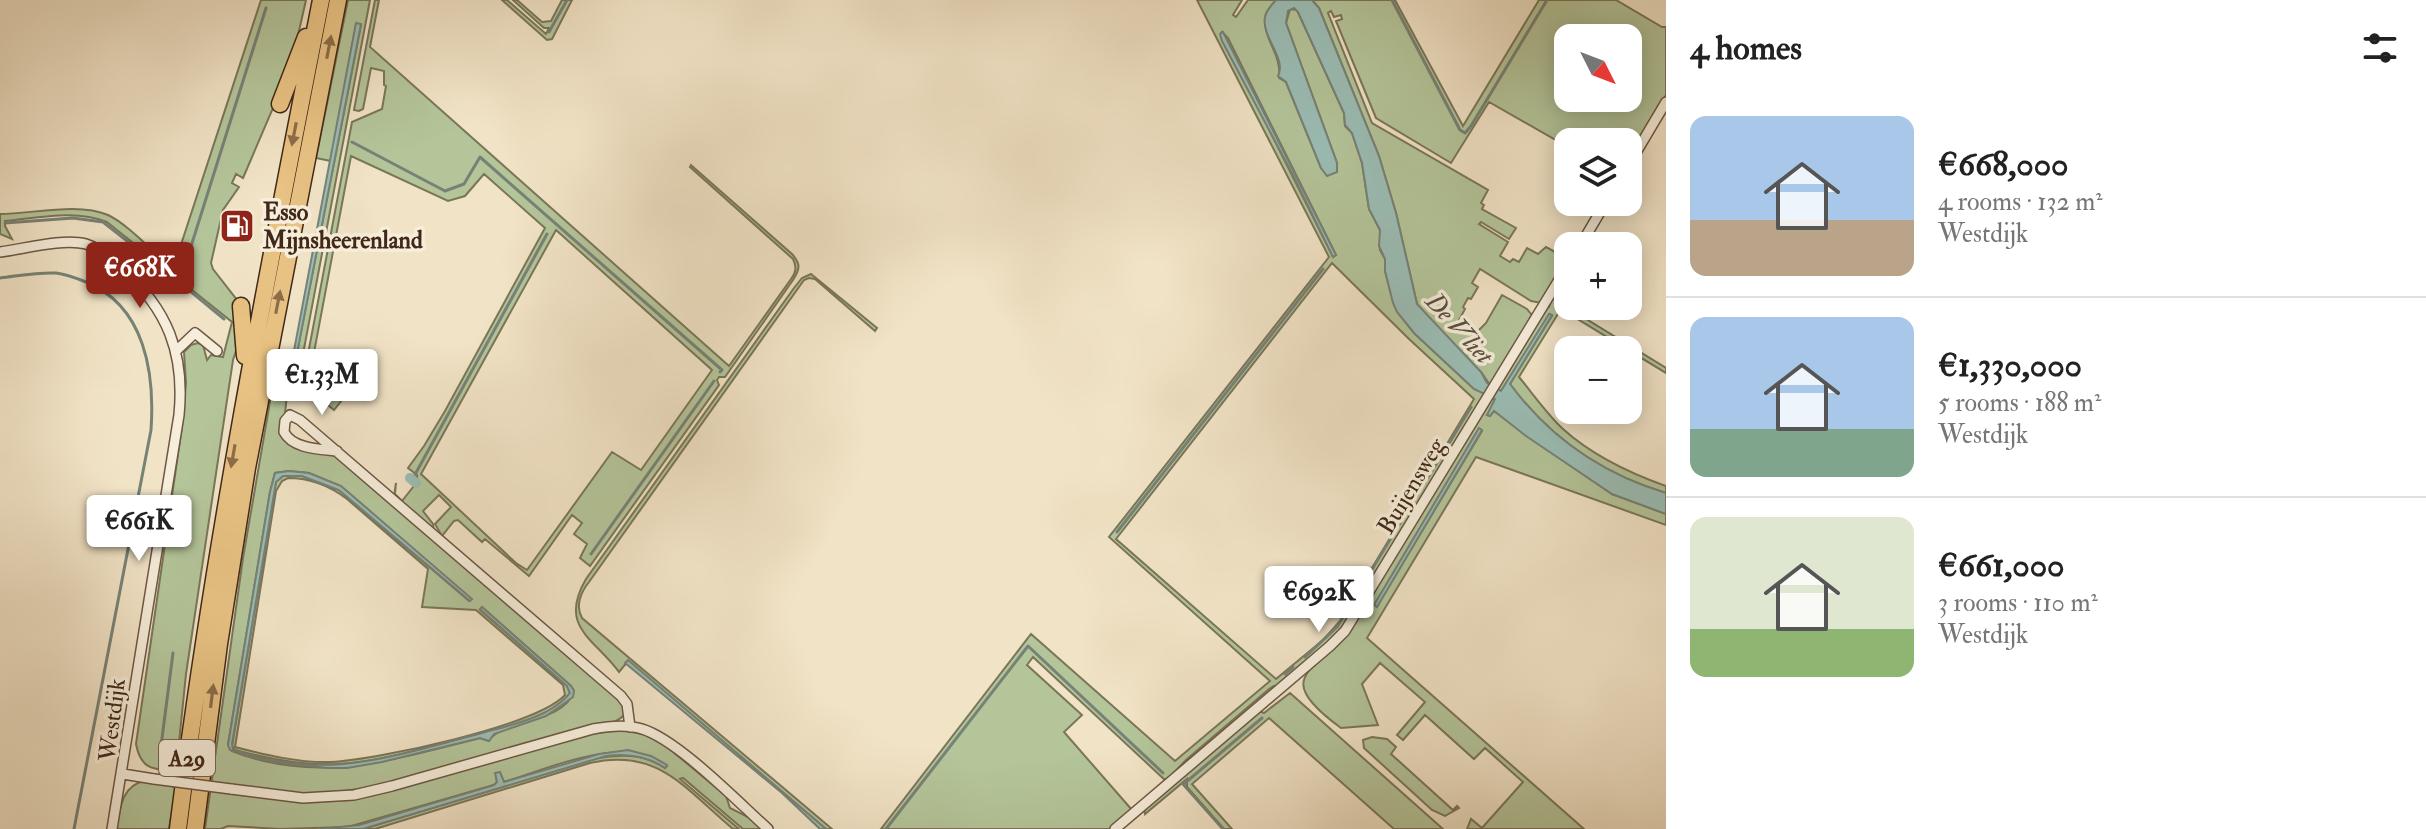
<!DOCTYPE html>
<html lang="en">
<head>
<meta charset="utf-8">
<style>
  body { margin:0; font-family:"IM FELL Double Pica",serif; background:#f2f2f2; color:#222; height:100vh; display:flex; flex-direction:column; font-size:30px; white-space:nowrap }
  * { box-sizing:border-box; margin:0 }
  p { font-size:26px; color:#767676 }
  .icon { flex:none; width:44px; height:44px; fill:none; stroke:currentColor; stroke-width:2; stroke-linecap:round; stroke-linejoin:round }
  .map { position:relative; flex:1; overflow:hidden }
  .side { display:flex; flex-direction:column; background:#fff; width:760px }
  .side>* { flex:none }
  .needle { width:52px; rotate:132deg }
  .controls { position:absolute; left:1554px; top:24px; display:grid; gap:16px }
  .controls a { display:grid; place-items:center; width:88px; height:88px; border-radius:16px; background:#fff; box-shadow:0 4px 20px #0003; font-size:40px }
  .price { position:absolute; translate:-50% -68px; padding:0 18px; border-radius:8px; background:#fff; color:#222; font-size:26px; line-height:52px; filter:drop-shadow(0 2px 4px #0008) }
  .price::after { content:''; position:absolute; left:50%; top:48px; width:24px; height:18px; margin-left:-12px; background:inherit; clip-path:polygon(0 0,100% 0,50% 100%) }
  .price.active { background:#8f2418; color:#fff }
  ul { padding:0; list-style:none }
  li { display:flex; align-items:center; gap:24px; height:200px; padding:0 24px }
  li+li { border-top:2px solid #e0e0e0 }
  li span { display:grid; place-items:center; flex:none; width:224px; height:160px; border-radius:16px; color:#555 }
  li>.icon { margin-inline-start:auto }
  span .icon { width:96px; height:96px; fill:#fffc; stroke-width:1 }
  li b { font-size:34px }
  h2 { display:flex; justify-content:space-between; align-items:center; height:96px; padding:0 24px; font-size:34px }
  main { display:flex; flex:1; min-height:0 }
  .map>svg:first-child { display:block }
  .green { fill:#b4c59a; stroke:#7a7659; stroke-width:2; fill-rule:evenodd }
  .water { fill:#9bbeb6; stroke:#778277; stroke-width:2 }
  .lines { fill:none; stroke-linecap:round; stroke-linejoin:round }
  .stream { stroke:#778277; stroke-width:3 }
  .canal { stroke:#9bbeb6; stroke-width:10 }
  .street-casing { stroke:#6d5744; stroke-width:12 }
  .highway-casing { stroke:#412818; stroke-width:19 }
  .street { stroke:#f6edda; stroke-width:9 }
  .highway { stroke:#e8c283; stroke-width:16 }
  .street-bridge-casing { stroke:#6d5744; stroke-width:12; stroke-linecap:butt }
  .street-bridge { stroke:#f6edda; stroke-width:9 }
  .oneway { fill:#8c6d48 }
  .labels { text-anchor:middle; stroke-width:7; stroke-linejoin:round; paint-order:stroke }
  .shield { fill:#f6edda; stroke:#776352; stroke-width:2 }
  .shield-label { font-size:22px; font-weight:bold; fill:#412818 }
  .poi-label { font-size:24px; font-weight:bold; fill:#412818; stroke:#f6edda; text-anchor:start }
  .street-label { font-size:24px; fill:#412818; stroke:#f6edda }
  .water-label { font-size:26px; font-style:italic; fill:#584e40; stroke:#f6edda }
</style>
</head>
<body>
<main>
<div class="map">
<svg width="1666" height="829" viewBox="0 0 1666 829">
  <rect width="100%" height="100%" fill="#f1e3c6"/>
  <filter id="stains"><feTurbulence type="fractalNoise" baseFrequency=".0025" numOctaves="4"/><feColorMatrix values="0 0 0 0 .2 0 0 0 0 .09 0 0 0 0 .02 0 0 0 .5 -.17"/></filter>
  <radialGradient id="worn" r=".72"><stop offset=".6" stop-color="#630" stop-opacity="0"/><stop offset="1" stop-color="#630" stop-opacity=".3"/></radialGradient>
  <path class="green" d="M261 0H306L291 66 243 178 236 174 232 183 239 187 223 210 211 263 213 269 237 300 240 339 233 360 186 674 176 772C153 769 141 770 136 744L182 427 186 383 184 352 191 345 198 343 203 345 207 360 211 355 223 357 232 322 107 222C76 209 37 218 5 221V226L12 239 0 234V214C32 214 78 202 108 215 127 224 150 249 167 263L174 266Z
    M348 0H370L300 370 287 394 283 434 294 446 330 453 345 463 615 694 622 702 626 712C618 727 591 725 576 730 499 750 423 781 345 791 317 795 253 794 230 784L228 793 312 801 353 798 389 790 583 735 620 730 644 734 660 741 726 796 730 808 750 818 763 829H743L683 778 680 779 739 829H733C685 789 658 747 590 763L375 829H363L594 759C620 754 642 753 665 768L667 766C625 733 551 768 504 782L500 773H496L497 782 494 785 348 827 280 829 228 826 221 829H205L243 558 276 367 292 378 361 25H356L331 161 316 158ZM289 471 309 473 341 486 471 599 469 601 339 490 302 476H283L276 482 232 746 235 750C268 759 303 766 338 764 384 762 431 746 476 734 499 728 525 724 546 712 555 707 564 701 570 693L567 686 480 610 482 607 571 686 574 691C565 723 498 721 489 741L480 738C395 759 318 785 232 751L228 745 270 492 275 473ZM288 478C310 478 330 486 347 499L428 569 422 607 476 610 563 685 565 695C536 726 376 760 331 762 299 763 266 755 235 747L276 491 282 481Z
    M375 0H379L370 47 729 366 791 279C796 272 797 267 793 259L690 167 691 165 792 254C801 264 800 269 793 280L725 377H719L717 380 719 385 590 566 580 558 587 544 574 534 582 523 572 515 529 576 485 539 482 542 458 520 454 521 442 536 435 524 451 507 439 495 423 511 433 524 434 531 394 496 396 483 395 494 402 501 417 482V475L408 468 424 446 445 411 545 228 484 174 465 196 448 201 351 156 309 379 333 398 341 395 349 356 373 361 334 410 303 384 300 387 297 385 305 370 352 122 382 109 386 86 384 85V71L371 68 363 109 359 111 354 110ZM556 230 712 370 641 470 612 452 527 570 516 563 421 474Z
    M502 0H507L546 34 549 28H544L513 0H517L542 22 551 21 562 0H572L552 39 547 40Z
    M1197 0H1242L1233 15 1236 17 1248 0H1276C1249 32 1283 46 1279 78L1286 82 1321 168 1337 163 1286 23 1290 9 1297 10 1344 113 1345 126 1352 133 1362 163 1369 209 1380 230V250L1385 259V271L1395 307 1414 333 1474 389 1485 393 1347 621 1328 643 1276 687 1274 686 1269 689 1186 760 1166 781 1033 657 1027 665 1082 715 1064 732 1132 810 1109 829H881L1031 634 1175 761 1270 681 1109 537 1329 257ZM1222 32 1228 38 1336 255 1333 257 1221 34ZM1332 263 1409 339 1474 399 1340 621 1323 640 1276 679 1116 539Z
    M1312 0H1395L1463 126 1539 0H1616L1662 27H1666V95L1628 159V142H1568V147L1489 102 1451 163 1376 118 1336 21 1342 19 1341 15 1334 17 1331 11 1328 13 1372 123 1488 190 1481 203 1484 205 1482 209 1516 228 1509 239 1481 222 1479 224 1508 242 1500 256 1510 262 1513 259 1519 262 1527 248 1538 254 1546 247 1557 253 1562 268 1541 303 1531 301 1480 269 1472 283 1478 287 1471 299 1468 298 1463 307 1465 309 1458 322 1473 336 1486 323 1502 295 1527 309 1532 315 1490 385 1481 372 1423 314 1417 304 1396 213 1379 156 1319 8ZM1568 38H1628V98H1568Z
    M1568 271V283L1557 301 1666 368V373L1561 309 1519 377C1533 394 1547 414 1563 429 1593 456 1629 473 1666 486V493C1602 474 1550 438 1510 384L1552 316 1550 314 1501 391 1497 389 1546 307H1549L1551 299Z
    M811 274 877 328 875 331 815 279 809 278 804 280 589 582C581 592 575 606 582 618L832 829H826L628 661 619 672C594 638 558 627 586 579L794 288 802 278Z
    M1492 397 1496 401 1487 415 1490 416 1494 411 1612 494 1666 514V525L1476 457 1367 638 1584 829H1467L1471 819 1482 828 1523 782 1485 748 1474 759 1425 715 1403 740 1397 735 1425 702 1380 663 1362 684 1378 725 1341 728C1267 674 1319 672 1354 625ZM1479 429 1482 431 1377 606 1375 604Z
    M1290 693 1443 829H1394L1269 718 1192 784 1232 829H1224L1187 787V779L1145 814 1144 808 1259 711 1264 713Z
    M1372 737 1387 739 1396 747 1391 754 1453 810 1457 806 1459 808 1445 816 1432 810 1364 748 1363 740Z
    M144 781 176 787 169 829H116C120 810 121 786 144 781Z"/>
  <path class="water" d="M1276 0H1312L1319 8 1379 156 1396 213 1417 304 1481 372 1487 383 1501 391 1549 314 1552 315 1510 384C1550 438 1602 474 1666 493V514L1612 494 1526 436 1494 411 1490 416 1487 415 1495 399 1474 389 1414 333 1397 312 1393 303 1385 271V259L1379 246 1380 230 1369 209 1362 163 1352 133 1345 125 1344 113 1298 12 1294 8 1288 11 1286 23 1337 163V172L1327 176 1321 168 1286 82 1278 76C1287 58 1261 37 1265 17 1266 10 1272 5 1276 0Z
    M356 23 361 24 292 379 289 377Z
    M1223 32 1336 255 1333 257 1294 177 1222 41 1220 34Z
    M1479 428 1482 430 1377 607 1374 605Z
    M289 471 309 473 341 486 472 599 470 601 339 490 302 476H283L276 482 232 744 233 749C265 762 308 767 343 764 387 760 432 746 475 735 499 728 525 723 546 712 555 707 564 701 570 693L567 686 480 609 482 607 571 686 574 691 573 697 546 716 494 734 489 741 480 738 382 762 347 768H328L279 763 246 756 230 750 228 745 270 492 275 473Z
    M628 660 826 829H820L782 793 625 663Z
    M628 750 651 756 667 765 665 768C647 756 628 753 606 756L363 829H320L359 825 494 785 497 782 495 773 500 772 504 782 599 754Z"/>
  <g class="lines">
    <path class="stream" d="M1392 0 1460 130 1465 133 1471 126 1547 0
      M549 32 567 0
      M352 142 445 191 464 184 480 157 722 370 720 372
      M5 223 73 218 103 222 178 281 182 275 266 8
      M0 278C18 276 38 272 56 273 66 274 76 278 86 282 145 306 155 373 151 430L74 829
      M178 281 224 319
      M412 480 547 234
      M1413 502 1471 407
      M1117 532 1323 269
      M591 554 714 381
      M1305 657 1337 627 1403 518
      M1285 674 1293 667
      M161 746 173 653
      M1185 783 1262 718
      M1183 784 1223 829
      M886 829 1028 646 1163 773"/>
    <path class="canal" d="M410 478 416 483"/>
    <g class="street-casing">
      <path id="street" d="M1628 166 1666 102
        M1580 246 1606 202
        M0 252C24 249 63 238 86 244 99 248 111 258 121 268 168 309 185 354 179 415L112 829
        M176 351 195 333 217 351
        M337 451C319 449 293 449 284 432L285 421 290 415 300 420 621 696 627 704 630 727
        M123 774 154 779
        M231 789 303 798 354 795 392 786 593 729C609 726 626 724 642 729 678 740 738 802 768 829
        M1115 829 1330 646 1345 631 1568 265"/>
    </g>
    <g class="highway-casing">
      <path id="highway" d="M280 104 306 37
        M241 306 245 356
        M178 829C213 550 267 275 321 0
        M195 829 219 644 247 468 338 0"/>
    </g>
    <use href="#street" class="street"/>
    <use href="#highway" class="highway"/>
    <g class="street-bridge-casing">
      <path id="street-bridge" d="M154 779 231 789"/>
    </g>
    <use href="#street-bridge" class="street-bridge"/>
  </g>
  <defs><path id="oneway-solid" d="M-6-.8H1V-3.2L6.5 0L1 3.2V.8H-6Z" transform="scale(2)"/></defs>
  <g class="oneway">
    <use href="#oneway-solid" transform="translate(329 47) rotate(-79)"/>
    <use href="#oneway-solid" transform="translate(294 134) rotate(101)"/>
    <use href="#oneway-solid" transform="translate(278 302) rotate(-79)"/>
    <use href="#oneway-solid" transform="translate(233 456) rotate(100)"/>
    <use href="#oneway-solid" transform="translate(212 696) rotate(-83)"/>
  </g>
  <defs>
    <g id="fuel-square" transform="scale(1.8)"><rect x="-9" y="-9" width="18" height="18" rx="4" fill="#8f2418" stroke="#f6edda"/><path d="M-5.5-6h7V0h2V4h1.3V-2.5L3-4.5l.8-.8L6-3V5H2.5V1h-1V6h-7ZM-4.2-4.7v3.2H.2V-4.7Z" fill="#fff"/></g>
  </defs>
  <g fill-rule="evenodd">
    <use href="#fuel-square" x="237" y="226"/>
  </g>
  <g class="labels">
    <rect class="shield" x="159" y="740" width="56" height="36" rx="6"/>
    <g class="shield-label">
      <text x="187" y="766">A29</text>
    </g>
    <g class="poi-label">
      <text x="263" y="220">Esso<tspan x="263" dy="28">Mijnsheerenland</tspan></text>
    </g>
    <g class="street-label">
      <text transform="translate(1411 486) rotate(-59)" y="8">Buijensweg</text>
      <text transform="translate(112 720) rotate(-83)" y="8">Westdijk</text>
    </g>
    <g class="water-label">
      <text transform="translate(1460 328) rotate(48)" y="9">De Vliet</text>
    </g>
  </g>
  <rect width="100%" height="100%" filter="url(#stains)"/>
  <rect width="100%" height="100%" fill="url(#worn)"/>
</svg>
<div class="controls">
<a><svg class="needle" viewBox="-14 -14 28 28"><path d="M0-13l5 13h-10z" fill="#e53935"/><path d="M0 13l5-13h-10z" fill="#767676"/></svg></a>
<a><svg class="icon" aria-label="layers" viewBox="0 0 24 24"><path d="M12 4l9 5-9 5-9-5zM3 14l9 5 9-5"/></svg></a>
<a>+</a>
<a>−</a>
</div>
<b class="price active" style="left:140px;top:310px">€668K</b>
<b class="price" style="left:322px;top:417px">€1.33M</b>
<b class="price" style="left:139px;top:563px">€661K</b>
<b class="price" style="left:1319px;top:634px">€692K</b>
</div>
<section class="side">
<h2>4 homes<svg class="icon" aria-label="filters" viewBox="0 0 24 24"><path d="M4 7h16M4 17h16"/><circle cx="9" cy="7" r="2"/><circle cx="15" cy="17" r="2"/></svg></h2>
<ul>
<li><span style="background:linear-gradient(#a9c7e8 65%,#b9a48a 0)"><svg class="icon" aria-label="home" viewBox="0 0 24 24"><path d="M3 11l9-7 9 7M6 9v11h12V9"/></svg></span><div><b>€668,000</b><p>4 rooms · 132 m²</p><p>Westdijk</p></div></li>
<li><span style="background:linear-gradient(#a9c7e8 70%,#7fa58c 0)"><svg class="icon" aria-label="home" viewBox="0 0 24 24"><path d="M3 11l9-7 9 7M6 9v11h12V9"/></svg></span><div><b>€1,330,000</b><p>5 rooms · 188 m²</p><p>Westdijk</p></div></li>
<li><span style="background:linear-gradient(#dfe7d0 70%,#8fb573 0)"><svg class="icon" aria-label="home" viewBox="0 0 24 24"><path d="M3 11l9-7 9 7M6 9v11h12V9"/></svg></span><div><b>€661,000</b><p>3 rooms · 110 m²</p><p>Westdijk</p></div></li>
</ul>
</section>
</main>
</body>
</html>
